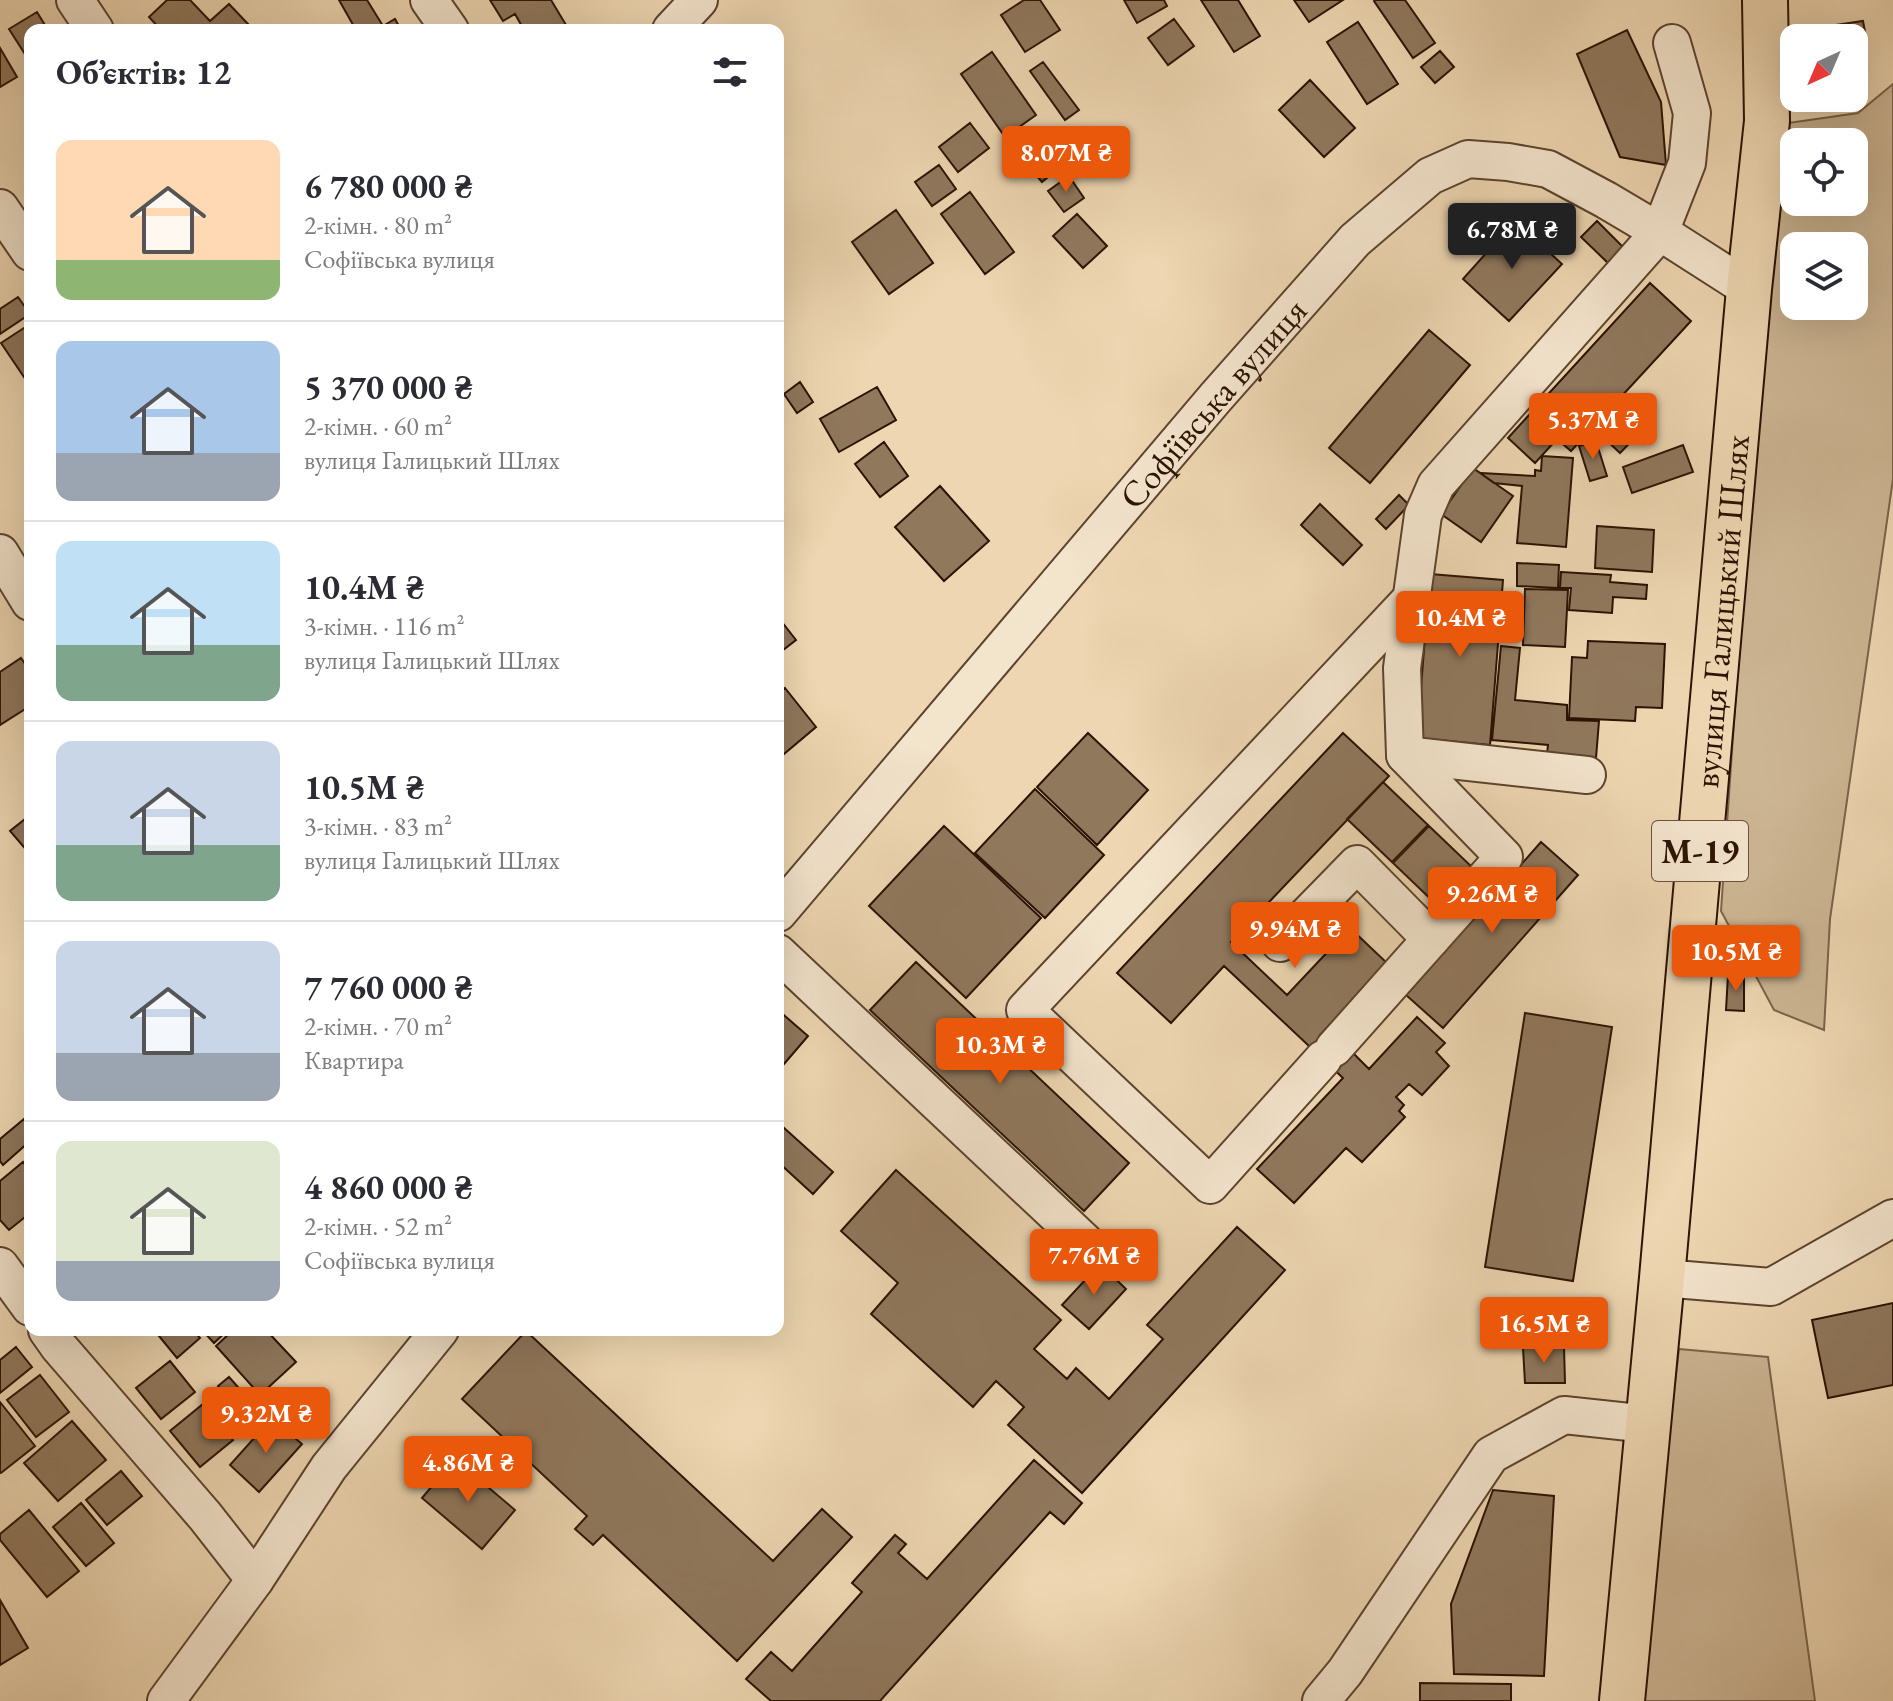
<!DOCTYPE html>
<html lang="uk">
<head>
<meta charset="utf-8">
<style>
  body { margin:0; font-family:"EB Garamond",serif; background:#f7f7f7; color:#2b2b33; height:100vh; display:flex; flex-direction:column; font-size:30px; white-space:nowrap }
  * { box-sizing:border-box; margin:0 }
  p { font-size:26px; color:#7c7c81 }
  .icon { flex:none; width:44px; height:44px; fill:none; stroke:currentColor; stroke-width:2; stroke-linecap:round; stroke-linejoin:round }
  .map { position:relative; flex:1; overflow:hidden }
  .sheet { position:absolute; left:24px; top:24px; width:760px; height:1312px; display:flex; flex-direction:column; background:#fff; border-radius:16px; box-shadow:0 8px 32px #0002 }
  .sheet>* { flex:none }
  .needle { width:52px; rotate:224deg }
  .controls { position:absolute; left:1780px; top:24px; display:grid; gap:16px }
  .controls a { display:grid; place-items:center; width:88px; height:88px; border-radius:16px; background:#fff; box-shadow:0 8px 32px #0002; font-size:40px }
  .price { position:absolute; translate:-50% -68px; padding:0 18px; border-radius:8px; background:#ea580c; color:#fff; font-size:26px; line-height:52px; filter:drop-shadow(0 2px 4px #0008) }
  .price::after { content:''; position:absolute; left:50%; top:48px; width:24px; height:18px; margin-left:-12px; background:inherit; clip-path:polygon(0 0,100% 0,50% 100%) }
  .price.selected { background:#222; color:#fff }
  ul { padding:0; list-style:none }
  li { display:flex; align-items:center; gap:24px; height:200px; padding:0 32px }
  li+li { border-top:2px solid #e1e1e2 }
  li span { display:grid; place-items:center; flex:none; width:224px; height:160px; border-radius:16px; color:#555 }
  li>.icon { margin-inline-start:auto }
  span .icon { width:96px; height:96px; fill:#fffc; stroke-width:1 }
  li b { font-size:34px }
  h2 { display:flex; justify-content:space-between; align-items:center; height:96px; padding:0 32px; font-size:34px }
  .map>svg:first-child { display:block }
  .green { fill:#ccb593; stroke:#7c644b; stroke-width:2; fill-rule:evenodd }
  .building { fill:#90785d; stroke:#2c1303; stroke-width:2 }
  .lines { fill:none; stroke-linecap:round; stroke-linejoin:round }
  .minor-casing { stroke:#5c442e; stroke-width:40 }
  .highway-casing { stroke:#2c1303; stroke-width:48 }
  .minor { stroke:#f3e4cc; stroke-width:36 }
  .highway { stroke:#edd6b1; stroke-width:44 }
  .labels { text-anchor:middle; stroke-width:6; stroke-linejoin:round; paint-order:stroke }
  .shield { fill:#f3e4cc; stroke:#68523f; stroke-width:2 }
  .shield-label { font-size:34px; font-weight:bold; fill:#2c1303 }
  .street-label { font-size:36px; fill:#2c1303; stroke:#f3e4cc }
</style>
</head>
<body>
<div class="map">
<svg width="1893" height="1701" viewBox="0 0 1893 1701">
  <rect width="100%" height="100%" fill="#edd6b1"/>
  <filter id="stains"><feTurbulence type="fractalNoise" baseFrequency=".0025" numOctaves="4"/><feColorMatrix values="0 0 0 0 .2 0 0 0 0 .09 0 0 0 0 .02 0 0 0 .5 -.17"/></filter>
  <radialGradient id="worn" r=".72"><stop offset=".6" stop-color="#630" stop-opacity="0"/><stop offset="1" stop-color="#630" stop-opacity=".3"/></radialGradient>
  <path class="green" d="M1893 84V479L1830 919 1824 1030 1774 1010 1721 911 1775 125 1858 113ZM1794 142H1854V202H1794ZM1794 246H1854V306H1794Z
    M1679 1349 1768 1357 1815 1701H1638Z"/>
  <path class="building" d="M167 0H190L210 21 229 4 249 25 244 30H161L149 17Z
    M339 0H367L383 26 395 19 401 30H356Z
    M490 0H551L569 30H524L515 14 503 21Z
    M1024 0H1040L1060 30 1025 52 1001 15Z
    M1124 0H1164L1167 6 1137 23Z
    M1201 0H1238L1260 36 1234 52Z
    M1294 0H1343L1309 22Z
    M1375 0H1405L1435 43 1413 58 1374 1Z
    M37 12 48 30H30V62L9 29Z
    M1174 19 1194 46 1168 65 1148 38Z
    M1863 21 1866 37 1854 39V38H1837L1835 25Z
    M1358 22 1398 84 1367 104 1327 42Z
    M1627 30 1661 102 1666 165 1620 157 1577 54Z
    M0 48 17 77 0 87Z
    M1440 51 1454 67 1435 83 1421 67Z
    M992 52 1036 115 1005 137 961 74Z
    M1043 62 1079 110 1065 120 1030 71Z
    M1310 80 1355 128 1324 157 1279 110Z
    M970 123 989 148 958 172 939 147Z
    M1043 146 1060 167 1042 182 1025 162Z
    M939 165 956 189 932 206 915 182Z
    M1069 176 1084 198 1064 212 1048 191Z
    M970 192 1014 252 985 274 941 214Z
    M896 210 933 263 889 294 852 242Z
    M1077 214 1107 246 1083 268 1053 236Z
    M1515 221 1562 264 1509 321 1463 279Z
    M1597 221 1624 248 1609 264 1581 237Z
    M1650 283 1691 321 1571 451 1557 439 1535 463 1508 438Z
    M18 297 30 314 0 334V309Z
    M30 324V386L1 343Z
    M1429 330 1470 365 1370 483 1329 448Z
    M800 382 813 402 797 413 784 394Z
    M877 387 896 420 839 452 820 419Z
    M1631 409 1647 425 1620 453 1603 437Z
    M1596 441 1607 476 1590 481 1579 446Z
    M884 442 908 476 880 497 855 464Z
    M1683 445 1693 472 1632 493 1623 467Z
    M1542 456 1573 458 1566 547 1517 543 1522 486 1494 483 1480 473 1535 476V470L1541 471Z
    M1473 468 1513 496 1481 542 1441 514Z
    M940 486 989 541 944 581 895 527Z
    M1399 495 1409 505 1386 529 1376 519Z
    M1320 504 1362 545 1343 565 1301 525Z
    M1597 526 1654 530 1652 572 1595 568Z
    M1517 563 1559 565 1558 588 1517 586Z
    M1561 572 1611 575 1610 582 1647 585 1646 599 1613 597 1612 613 1569 610 1571 588H1560Z
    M1430 574 1503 580 1490 745 1417 738Z
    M1525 589 1568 590 1565 647 1523 645Z
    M778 617 796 640 778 654Z
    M1588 641 1665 644 1662 708 1636 707 1635 721 1569 718 1572 657 1587 658Z
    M1501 646 1520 648 1515 700 1567 705V720L1599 721 1596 758 1547 753 1548 745 1492 740Z
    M21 658 30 671V706L0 725V672Z
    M785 688 816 727 778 759V694Z
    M1088 733 1148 790 1097 845 1037 787Z
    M1343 733 1389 776 1231 942 1287 995 1350 928 1388 964 1320 1035 1340 1053 1346 1046 1369 1069 1417 1017 1445 1043 1436 1052 1449 1066 1422 1095 1409 1084 1396 1097 1404 1105 1399 1111 1405 1117 1362 1162 1346 1148 1294 1203 1257 1169 1343 1078 1224 966 1171 1023 1117 973Z
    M1383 782 1428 825 1392 862 1347 819Z
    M1035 789 1104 855 1045 918 975 853Z
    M30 815V852L29 853 10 831Z
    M944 826 1041 918 966 998 869 906Z
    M1429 826 1474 869 1438 906 1393 863Z
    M1541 842 1578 875 1443 1028 1406 995Z
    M916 962 1129 1163 1084 1211 870 1010Z
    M1728 975H1744V1011L1726 1010Z
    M778 1010 808 1036 778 1071Z
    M1525 1013 1612 1027 1573 1281 1485 1267Z
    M24 1119 30 1127V1141L3 1165 0 1161V1139Z
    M783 1127 833 1172 813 1194 778 1162V1132Z
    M23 1162 30 1170V1213L9 1230 0 1220V1181Z
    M896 1170 1061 1320 1034 1349 1067 1379 1076 1368 1109 1399 1163 1339 1147 1325 1237 1227 1285 1270 1082 1493 1008 1425 1024 1407 996 1381 973 1407 871 1314 898 1283 841 1231Z
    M1100 1264 1126 1289 1089 1329 1062 1305Z
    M1893 1303V1385L1828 1398 1812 1320Z
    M154 1330H193L200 1338 177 1358Z
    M202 1330H228L214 1343Z
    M233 1330H266L296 1362 260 1395 216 1346Z
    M526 1331 773 1561 822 1509 852 1537 737 1661 603 1535 593 1545 575 1529 587 1516 462 1399Z
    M16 1347 32 1367 0 1393V1360Z
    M1564 1347 1565 1383H1525L1523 1348Z
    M170 1361 195 1392 161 1419 136 1388Z
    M40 1375 69 1412 36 1437 7 1400Z
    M229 1377 259 1411 249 1421 218 1386Z
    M0 1402 35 1446 1 1473 0 1472Z
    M203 1404 233 1440 200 1467 170 1431Z
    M272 1418 302 1444 259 1492 230 1465Z
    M72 1421 106 1460 58 1501 24 1463Z
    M455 1459 515 1510 482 1549 422 1498Z
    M1034 1460 1082 1503 1064 1524 1050 1512 880 1701H771L746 1679 771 1652 792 1671 862 1592 852 1583 895 1535 906 1544 898 1553 927 1579Z
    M121 1471 142 1496 107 1525 86 1500Z
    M1493 1490 1554 1496 1544 1676 1454 1674 1451 1604Z
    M81 1503 114 1543 86 1566 53 1527Z
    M29 1510 79 1571 47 1597 0 1540V1534Z
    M0 1600 28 1648 0 1665Z
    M1420 1683 1511 1684V1701H1420Z"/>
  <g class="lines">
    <g class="minor-casing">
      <g id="minor">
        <path d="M75 0 95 30"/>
        <path d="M429 0 450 30"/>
        <path d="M671 30 699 0"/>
        <path d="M0 208 30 252"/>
        <path d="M0 553 30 602"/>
        <path d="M1405 755 1587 775"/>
        <path id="s1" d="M778 913 1216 397 1355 240 1430 176 1468 159 1508 162 1548 169 1606 200 1660 232 1749 289"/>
        <path d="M1280 943 1357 864 1431 939"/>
        <path d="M778 953 1085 1242"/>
        <path d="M1334 1048 1504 857 1405 755 1402 668 1423 515 1436 485 1660 232 1687 163 1692 113 1672 43"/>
        <path d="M1323 1059 1210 1185 1025 1010 1411 599"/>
        <path d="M0 1266 30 1307"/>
        <path d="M1662 1278 1771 1287 1893 1218"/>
        <path d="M47 1330 59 1347 205 1516 255 1580"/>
        <path d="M166 1701 255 1580 329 1467 440 1330"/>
        <path d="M1321 1701 1345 1672 1491 1455 1564 1415 1648 1424"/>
      </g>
    </g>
    <g class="highway-casing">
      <g id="highway">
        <path id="s2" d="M1622 1701 1662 1278 1749 289 1767 121 1765 0"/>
      </g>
    </g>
    <use href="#minor" class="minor"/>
    <use href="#highway" class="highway"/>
  </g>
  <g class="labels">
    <rect class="shield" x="1652" y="821" width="96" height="60" rx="6"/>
    <g class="shield-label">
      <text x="1700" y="863">М-19</text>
    </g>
    <g class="street-label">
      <text dy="13" stroke="none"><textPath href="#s1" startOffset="670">Софіївська вулиця</textPath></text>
      <text dy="13" stroke="none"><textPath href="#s2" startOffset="1094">вулиця Галицький Шлях</textPath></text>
    </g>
  </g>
  <rect width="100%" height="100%" filter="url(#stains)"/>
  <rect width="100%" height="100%" fill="url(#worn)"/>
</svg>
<div class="controls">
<a><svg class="needle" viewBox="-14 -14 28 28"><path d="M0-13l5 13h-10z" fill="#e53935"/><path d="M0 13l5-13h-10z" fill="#7c7c81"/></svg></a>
<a><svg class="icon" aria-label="locate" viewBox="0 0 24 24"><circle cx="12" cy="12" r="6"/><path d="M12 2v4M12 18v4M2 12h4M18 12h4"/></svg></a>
<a><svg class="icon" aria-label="layers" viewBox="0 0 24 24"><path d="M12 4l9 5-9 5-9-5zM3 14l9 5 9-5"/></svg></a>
</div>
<b class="price" style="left:1066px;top:194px">8.07M ₴</b>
<b class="price selected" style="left:1512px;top:271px">6.78M ₴</b>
<b class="price" style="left:1593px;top:461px">5.37M ₴</b>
<b class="price" style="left:1460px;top:659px">10.4M ₴</b>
<b class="price" style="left:1492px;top:935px">9.26M ₴</b>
<b class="price" style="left:1295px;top:970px">9.94M ₴</b>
<b class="price" style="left:1736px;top:993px">10.5M ₴</b>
<b class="price" style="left:1000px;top:1086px">10.3M ₴</b>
<b class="price" style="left:1094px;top:1297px">7.76M ₴</b>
<b class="price" style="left:1544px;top:1365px">16.5M ₴</b>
<b class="price" style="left:266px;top:1455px">9.32M ₴</b>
<b class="price" style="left:468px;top:1504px">4.86M ₴</b>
<section class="sheet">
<h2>Об’єктів: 12<svg class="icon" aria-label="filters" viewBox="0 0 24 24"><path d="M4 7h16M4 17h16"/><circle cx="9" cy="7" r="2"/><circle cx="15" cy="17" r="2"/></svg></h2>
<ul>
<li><span style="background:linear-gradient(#ffd9b3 75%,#8fb573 0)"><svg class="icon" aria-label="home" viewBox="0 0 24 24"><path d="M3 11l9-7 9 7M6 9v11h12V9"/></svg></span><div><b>6 780 000 ₴</b><p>2-кімн. · 80 m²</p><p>Софіївська вулиця</p></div></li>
<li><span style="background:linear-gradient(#a9c7e8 70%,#9aa5b1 0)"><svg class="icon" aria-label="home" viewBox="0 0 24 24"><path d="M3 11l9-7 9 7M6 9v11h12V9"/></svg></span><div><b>5 370 000 ₴</b><p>2-кімн. · 60 m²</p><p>вулиця Галицький Шлях</p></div></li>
<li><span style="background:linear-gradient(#bfe0f5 65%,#7fa58c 0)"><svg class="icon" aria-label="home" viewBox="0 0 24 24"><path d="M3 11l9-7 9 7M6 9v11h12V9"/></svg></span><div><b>10.4M ₴</b><p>3-кімн. · 116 m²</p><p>вулиця Галицький Шлях</p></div></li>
<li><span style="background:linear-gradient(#c9d6e8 65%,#7fa58c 0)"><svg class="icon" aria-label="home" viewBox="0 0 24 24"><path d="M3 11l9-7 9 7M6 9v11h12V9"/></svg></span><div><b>10.5M ₴</b><p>3-кімн. · 83 m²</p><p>вулиця Галицький Шлях</p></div></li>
<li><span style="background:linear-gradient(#c9d6e8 70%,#9aa5b1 0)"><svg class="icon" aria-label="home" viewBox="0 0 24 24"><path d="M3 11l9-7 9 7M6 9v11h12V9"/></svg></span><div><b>7 760 000 ₴</b><p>2-кімн. · 70 m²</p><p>Квартира</p></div></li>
<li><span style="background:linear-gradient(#dfe7d0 75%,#9aa5b1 0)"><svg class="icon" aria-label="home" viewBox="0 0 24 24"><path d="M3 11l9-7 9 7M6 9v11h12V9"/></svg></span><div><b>4 860 000 ₴</b><p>2-кімн. · 52 m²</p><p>Софіївська вулиця</p></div></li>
</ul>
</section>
</div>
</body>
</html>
